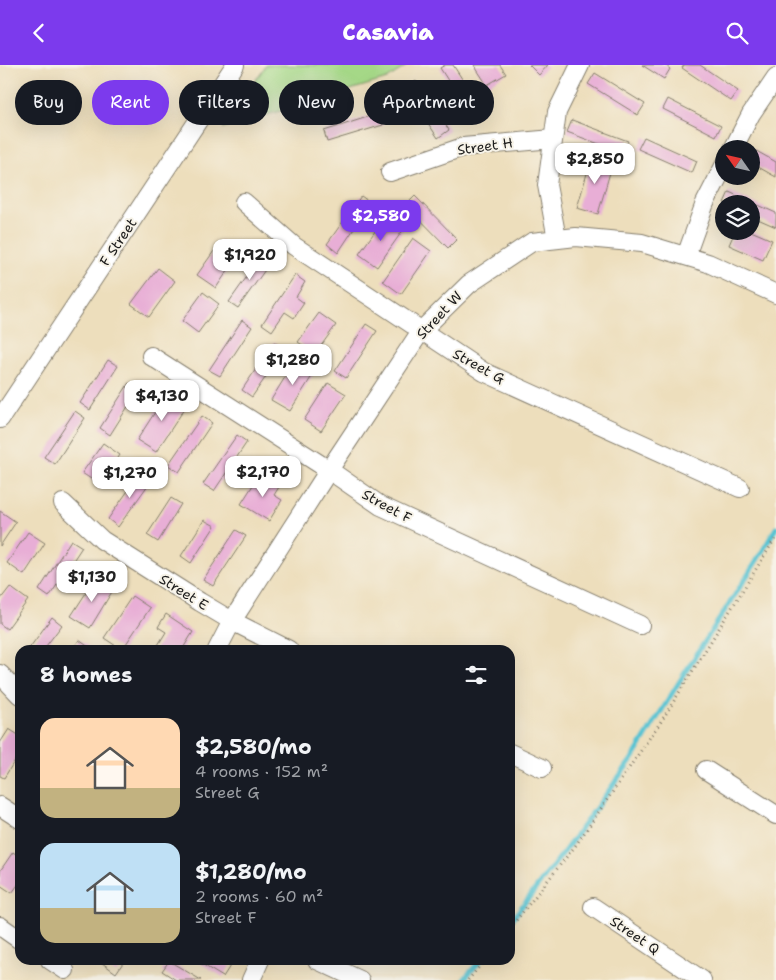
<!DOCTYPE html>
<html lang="en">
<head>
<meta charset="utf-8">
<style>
  body { margin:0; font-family:"Shantell Sans",sans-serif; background:#20242c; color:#f1f3f6; height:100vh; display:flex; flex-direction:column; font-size:19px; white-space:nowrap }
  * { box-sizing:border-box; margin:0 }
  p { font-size:16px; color:#9ea1a6 }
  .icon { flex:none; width:28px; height:28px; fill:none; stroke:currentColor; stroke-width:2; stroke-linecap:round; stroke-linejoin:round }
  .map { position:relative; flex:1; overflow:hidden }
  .sheet { position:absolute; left:15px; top:580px; width:500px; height:320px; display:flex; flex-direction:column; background:#171b24; border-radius:15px; box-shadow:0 5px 20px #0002 }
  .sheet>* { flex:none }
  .hud { position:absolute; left:15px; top:15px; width:500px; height:45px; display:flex; gap:10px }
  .needle { width:32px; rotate:304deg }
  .fabs { position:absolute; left:715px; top:75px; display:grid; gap:10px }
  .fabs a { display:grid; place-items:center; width:45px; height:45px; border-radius:50%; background:#171b24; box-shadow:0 5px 20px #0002; font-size:25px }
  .price { position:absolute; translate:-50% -42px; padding:0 11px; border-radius:10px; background:#fff; color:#222; font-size:16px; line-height:32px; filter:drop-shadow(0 1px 2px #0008) }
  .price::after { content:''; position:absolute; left:50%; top:30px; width:15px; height:11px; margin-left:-8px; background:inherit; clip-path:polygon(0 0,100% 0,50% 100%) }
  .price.on { background:#7c3aed; color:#fff }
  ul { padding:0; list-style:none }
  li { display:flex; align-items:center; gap:15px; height:125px; padding:0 25px }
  li span { display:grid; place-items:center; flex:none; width:140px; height:100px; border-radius:15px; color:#555 }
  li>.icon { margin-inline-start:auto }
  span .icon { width:60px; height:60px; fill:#fffc; stroke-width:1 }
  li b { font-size:21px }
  h2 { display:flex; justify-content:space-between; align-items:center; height:60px; padding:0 25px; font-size:21px }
  .tag { padding:0 18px; border-radius:22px; background:#171b24; box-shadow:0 5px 20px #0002; font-size:18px; line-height:45px }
  .tag.on { background:#7c3aed; color:#fff }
  header { display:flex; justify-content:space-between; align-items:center; height:65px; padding:0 25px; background:#7c3aed; color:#fff; font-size:22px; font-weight:800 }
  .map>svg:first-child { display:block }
  .green { fill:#a5d887; stroke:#607a52 }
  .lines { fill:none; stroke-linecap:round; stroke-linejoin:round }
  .stream { stroke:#58c3d2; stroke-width:5 }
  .building { fill:#e8aed6 }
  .minor-casing { stroke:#847d6c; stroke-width:20 }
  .path { stroke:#847d6c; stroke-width:3; stroke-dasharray:1 4; stroke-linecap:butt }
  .minor { stroke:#fff; stroke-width:18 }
  .labels { text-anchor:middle; stroke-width:4; stroke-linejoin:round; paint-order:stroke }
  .street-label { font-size:14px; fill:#1c1c1c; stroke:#f7f3e8 }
</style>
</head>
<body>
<header><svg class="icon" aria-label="back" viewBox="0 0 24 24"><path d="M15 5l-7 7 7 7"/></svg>Casavia<svg class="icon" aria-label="search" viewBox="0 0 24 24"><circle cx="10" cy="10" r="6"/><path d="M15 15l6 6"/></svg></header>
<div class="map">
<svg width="776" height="915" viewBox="0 0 776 915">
  <rect width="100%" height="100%" fill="#f7f3e8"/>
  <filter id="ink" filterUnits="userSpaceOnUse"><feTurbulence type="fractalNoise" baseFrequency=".02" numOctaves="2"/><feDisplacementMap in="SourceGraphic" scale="10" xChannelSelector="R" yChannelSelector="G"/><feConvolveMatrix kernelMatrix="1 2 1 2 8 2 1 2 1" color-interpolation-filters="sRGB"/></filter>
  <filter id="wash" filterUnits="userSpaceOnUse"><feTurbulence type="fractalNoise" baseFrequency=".0096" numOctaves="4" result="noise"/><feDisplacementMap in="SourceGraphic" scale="20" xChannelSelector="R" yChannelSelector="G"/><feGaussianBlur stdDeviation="1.12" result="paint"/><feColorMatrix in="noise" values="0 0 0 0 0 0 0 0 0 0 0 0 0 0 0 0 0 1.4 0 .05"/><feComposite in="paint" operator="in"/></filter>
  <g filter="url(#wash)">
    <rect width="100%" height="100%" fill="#eddebc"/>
    <path class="green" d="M266 0H408L387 14 223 63Z"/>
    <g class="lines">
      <path class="stream" d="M510 857 563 788 632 694 684 609 756 497 776 463
        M463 915 481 895"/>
    </g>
    <g id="blocks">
      <path class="building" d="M445 0H453L483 46 472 53 440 3Z
        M474 0H500L506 9 487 20Z
        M529 0H548L539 10Z
        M642 0H665L670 4 664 14Z
        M684 0H700L738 26 731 36 682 3Z
        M595 8 645 39 638 50 588 19Z
        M416 16 449 65 438 73 405 24Z
        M668 34 721 61 716 71 663 44Z
        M380 48 383 60 327 77 324 66Z
        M572 55 628 76 623 88 567 67Z
        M644 72 697 96 692 108 638 84Z
        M751 83 776 97V112L751 98Z
        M592 91 613 97 598 149 577 143Z
        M729 127 776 148V162L751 151V139L724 138Z
        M361 131 371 138 338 188 327 179Z
        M415 131 457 174 448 183 406 140Z
        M385 152 403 165 377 202 359 189Z
        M735 166H751L772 175 763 195 729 180Z
        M413 173 431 186 401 229 383 216Z
        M221 176 239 189 216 223 197 210Z
        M263 189 272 195 238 243 229 237Z
        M158 203 175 216 149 252 131 239Z
        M295 210 305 217 296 232 304 238 294 253 285 247 272 266 262 259Z
        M203 227 219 239 198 268 182 256Z
        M319 248 336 260 315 289 298 277Z
        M242 255 252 262 220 311 209 305Z
        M366 259 377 266 346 313 335 306Z
        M274 277 285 284 252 332 242 325Z
        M108 295 118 301 90 345 80 338Z
        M295 296 314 308 290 346 271 335Z
        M129 318 139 324 110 370 100 363Z
        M328 318 346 329 321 366 304 355Z
        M168 327 187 340 156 387 137 375Z
        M75 346 85 353 55 399 44 392Z
        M202 351 212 358 179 407 168 400Z
        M237 370 247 377 214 426 203 419Z
        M103 378 120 390 100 420 82 408Z
        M142 406 153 413 118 462 108 454Z
        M260 409 279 422 274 430 282 435 269 456 241 439Z
        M171 433 181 439 158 477 147 470Z
        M0 446 16 457 0 481Z
        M204 455 215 461 191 498 181 491Z
        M236 465 246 471 213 521 203 515Z
        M28 467 45 478 24 510 7 498Z
        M71 475 82 482 49 532 39 525Z
        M95 514 113 525 90 563 71 551Z
        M10 522 28 535 7 564 0 559V535Z
        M132 531 150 543 122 585 104 573Z
        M166 549 193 567 182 585H155L166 567 158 562Z
        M52 552 62 560 43 585H28Z
        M79 575 90 583 89 585H72Z
        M9 664 20 671V687L4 713 0 711V678Z
        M13 787 20 792V817L12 828 0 820V806Z
        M98 895H125L116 908Z
        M195 895H219L230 901 223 912Z
        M169 896 201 915H176L162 906Z"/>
    </g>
  </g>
  <g filter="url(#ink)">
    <use href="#blocks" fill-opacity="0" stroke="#847d6c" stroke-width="1"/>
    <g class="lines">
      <g class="minor-casing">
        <path id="minor" d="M733 84 751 49 776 12
          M390 107 463 82 553 74
          M244 137 294 181 484 307 740 423
          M557 174 547 120 557 47 580 0
          M686 191 705 138 724 101
          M151 291 329 405 381 441 640 560
          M0 354 235 0
          M63 438 102 475 200 537 232 556 289 585
          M217 585 232 556 329 405 421 266 469 219 532 177 576 172 642 178 708 198 776 229
          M0 609 20 630
          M510 688 542 703
          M706 705 776 750
          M0 741 20 754
          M593 842 702 915
          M0 861 20 875
          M50 895 65 905
          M317 895 360 915
          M251 915 260 895"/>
      </g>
      <path class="path" d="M510 863 576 780 662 655 776 472
        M468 915 485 895"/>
      <use href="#minor" class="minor"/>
    </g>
  </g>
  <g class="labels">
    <g class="street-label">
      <text transform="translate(485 81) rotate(-8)" y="5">Street H</text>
      <text transform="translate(118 177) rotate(-56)" y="5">F Street</text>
      <text transform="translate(439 250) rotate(-47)" y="5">Street W</text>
      <text transform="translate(479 301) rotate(29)" y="5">Street G</text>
      <text transform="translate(387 441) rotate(29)" y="5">Street F</text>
      <text transform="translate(184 527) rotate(32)" y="5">Street E</text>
      <text transform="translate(635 870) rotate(34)" y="5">Street Q</text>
    </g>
  </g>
</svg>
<div class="fabs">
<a><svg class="needle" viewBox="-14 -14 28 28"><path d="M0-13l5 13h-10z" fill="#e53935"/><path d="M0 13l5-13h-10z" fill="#9ea1a6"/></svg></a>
<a><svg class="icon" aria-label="layers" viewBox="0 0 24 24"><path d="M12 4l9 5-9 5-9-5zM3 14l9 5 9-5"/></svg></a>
</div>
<b class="price" style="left:595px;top:120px">$2,850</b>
<b class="price on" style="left:381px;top:177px">$2,580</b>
<b class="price" style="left:250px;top:216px">$1,920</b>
<b class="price" style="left:293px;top:321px">$1,280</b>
<b class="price" style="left:162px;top:357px">$4,130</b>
<b class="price" style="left:263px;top:433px">$2,170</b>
<b class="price" style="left:130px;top:434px">$1,270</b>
<b class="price" style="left:92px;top:538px">$1,130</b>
<div class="hud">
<a class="tag">Buy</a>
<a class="tag on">Rent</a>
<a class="tag">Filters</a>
<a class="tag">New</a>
<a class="tag">Apartment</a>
</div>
<section class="sheet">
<h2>8 homes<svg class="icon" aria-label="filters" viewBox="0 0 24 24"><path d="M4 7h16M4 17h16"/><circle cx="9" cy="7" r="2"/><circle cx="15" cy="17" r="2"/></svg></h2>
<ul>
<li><span style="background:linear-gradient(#ffd9b3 70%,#c2b280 0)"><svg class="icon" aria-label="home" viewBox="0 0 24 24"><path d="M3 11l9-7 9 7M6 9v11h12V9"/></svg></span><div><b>$2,580/mo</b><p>4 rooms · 152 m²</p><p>Street G</p></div></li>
<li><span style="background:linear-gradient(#bfe0f5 65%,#c2b280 0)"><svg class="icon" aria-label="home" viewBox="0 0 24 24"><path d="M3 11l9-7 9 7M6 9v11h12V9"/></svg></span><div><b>$1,280/mo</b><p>2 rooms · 60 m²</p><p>Street F</p></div></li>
</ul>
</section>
</div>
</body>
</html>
